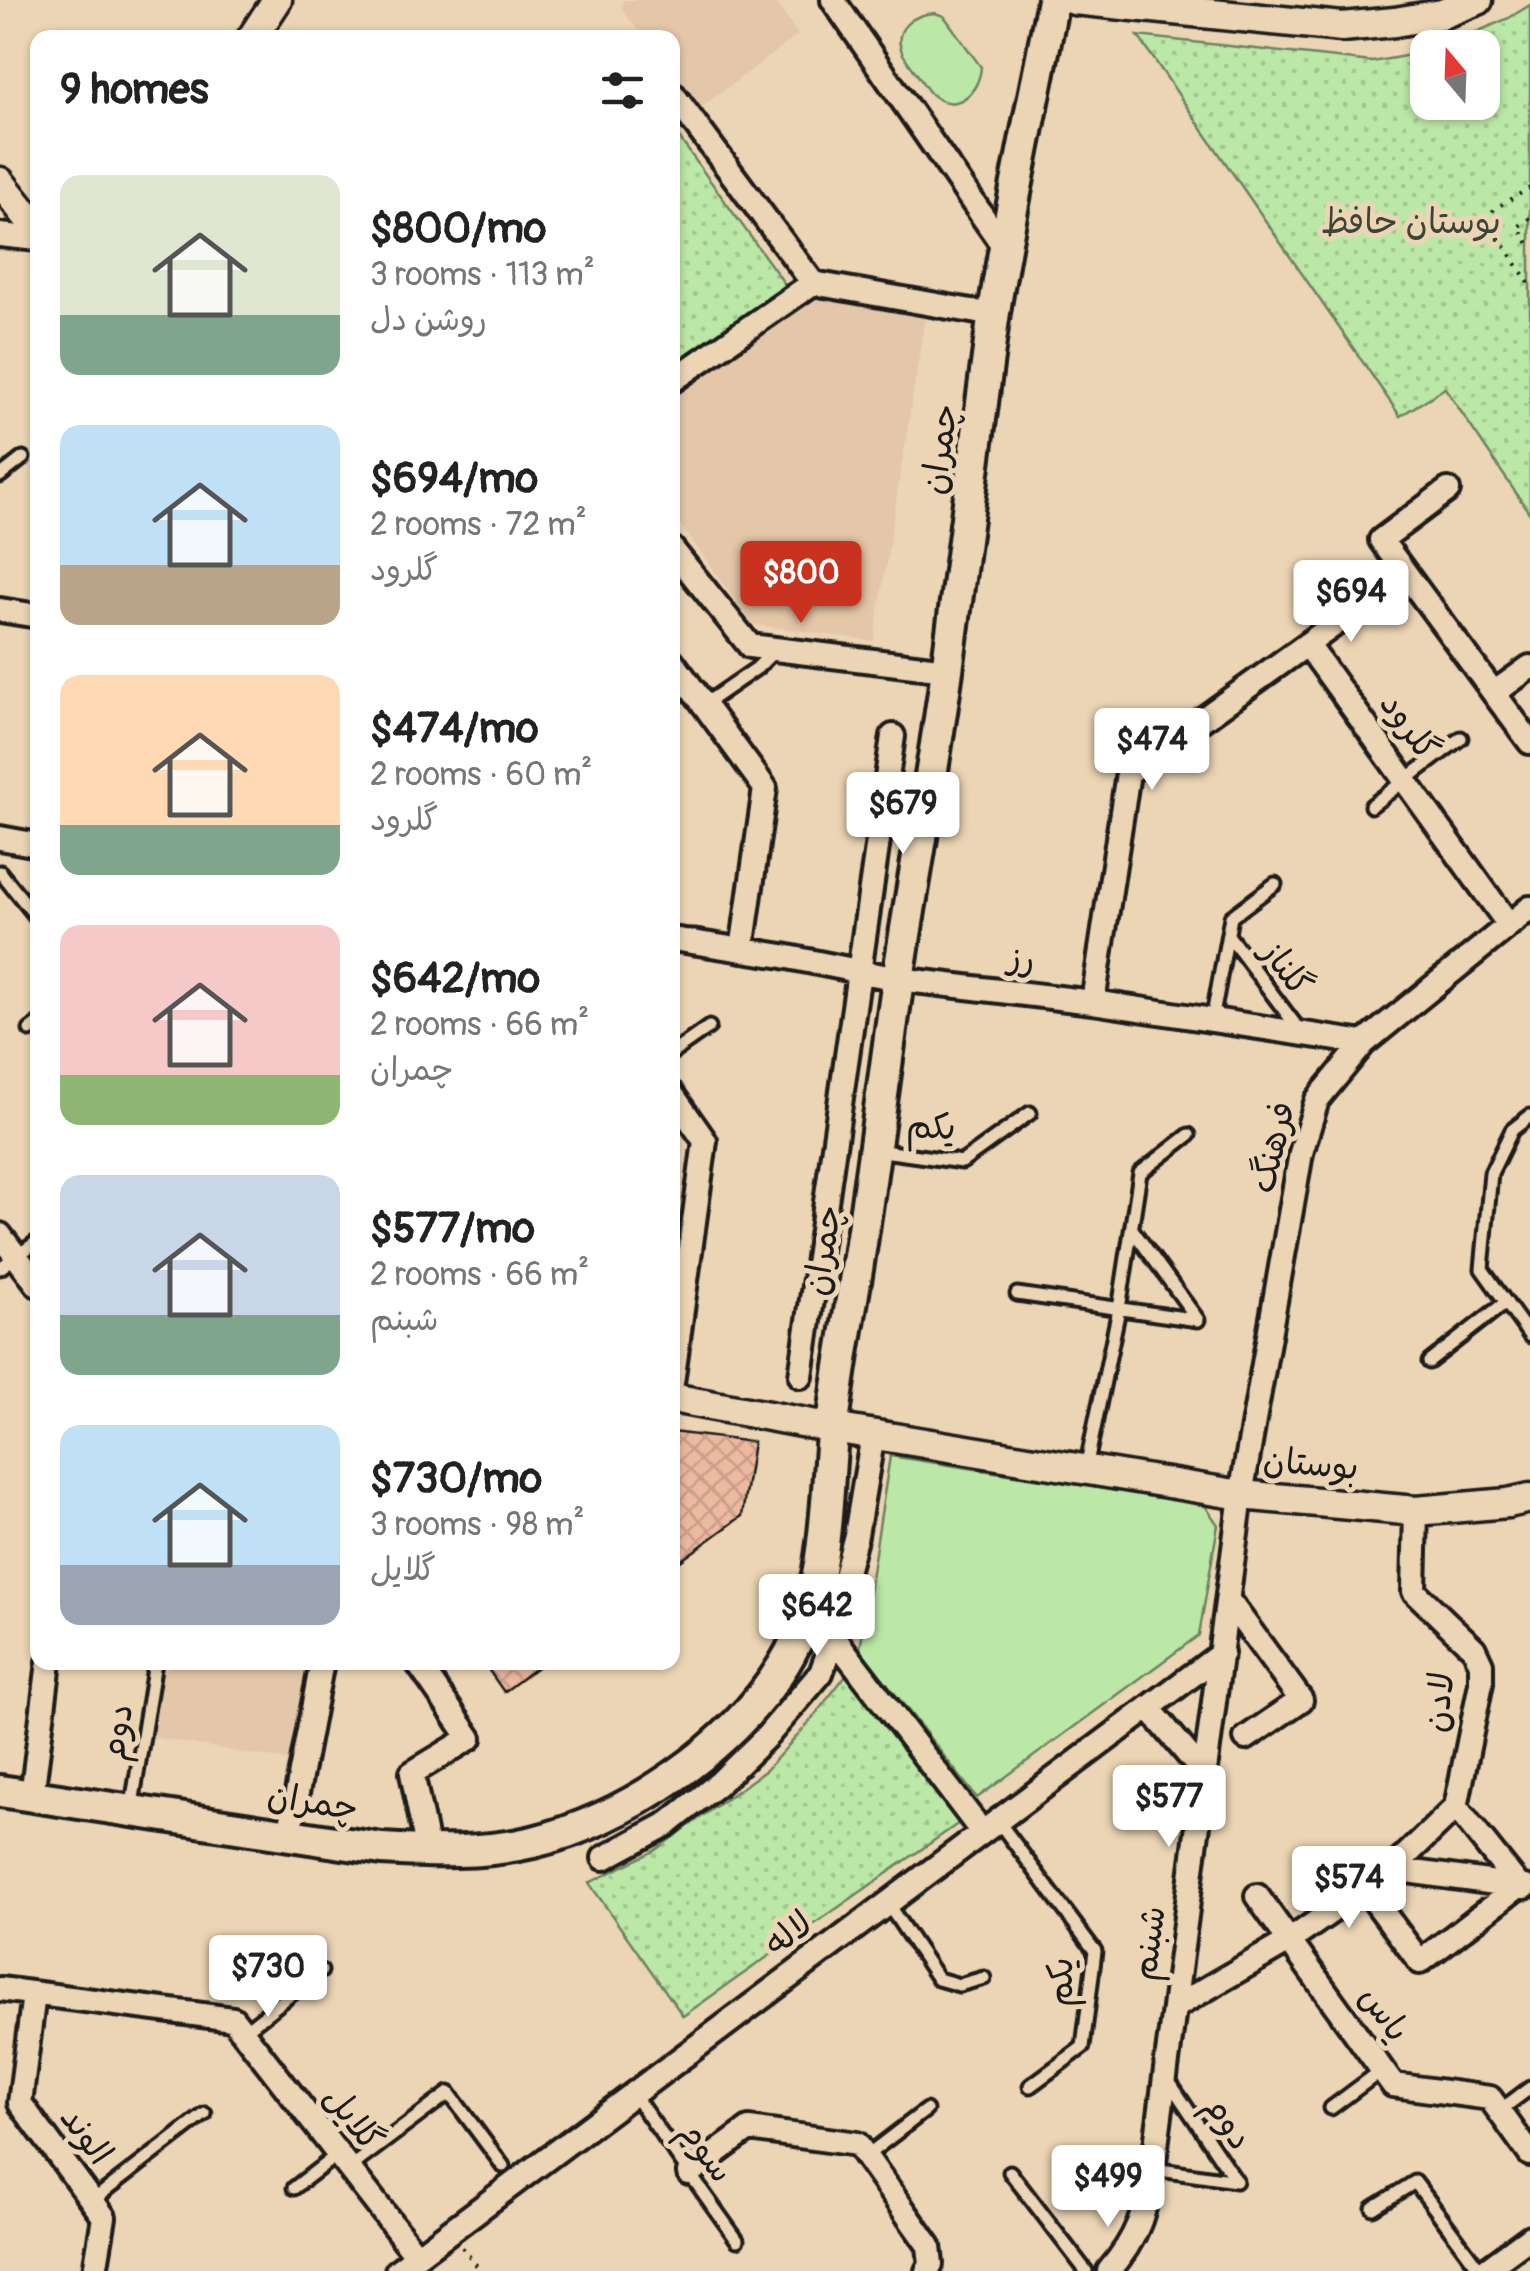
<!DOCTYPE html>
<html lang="en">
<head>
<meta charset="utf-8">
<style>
  body { margin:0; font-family:Pangolin,"Playpen Sans Arabic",sans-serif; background:#f2f2f2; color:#222; height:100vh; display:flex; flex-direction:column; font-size:38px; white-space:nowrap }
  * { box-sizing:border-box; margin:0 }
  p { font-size:32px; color:#767676 }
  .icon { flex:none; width:55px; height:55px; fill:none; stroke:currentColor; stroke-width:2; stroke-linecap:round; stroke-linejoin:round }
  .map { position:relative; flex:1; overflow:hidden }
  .side { position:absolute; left:30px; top:30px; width:650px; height:1640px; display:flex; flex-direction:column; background:#fff; border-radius:20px; box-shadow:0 2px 8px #0004 }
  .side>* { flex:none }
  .needle { width:65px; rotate:341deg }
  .fabs { position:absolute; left:1410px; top:30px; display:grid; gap:20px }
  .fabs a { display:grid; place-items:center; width:90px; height:90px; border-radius:20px; background:#fff; box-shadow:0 2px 8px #0004; font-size:50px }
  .price { position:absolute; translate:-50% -85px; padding:0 22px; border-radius:10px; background:#fff; color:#222; font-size:32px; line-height:65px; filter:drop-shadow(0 2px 5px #0008) }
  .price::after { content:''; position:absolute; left:50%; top:60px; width:30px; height:22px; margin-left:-15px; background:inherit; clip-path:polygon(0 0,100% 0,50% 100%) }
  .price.active { background:#c8321e; color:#fff }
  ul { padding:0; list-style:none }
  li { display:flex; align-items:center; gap:30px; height:250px; padding:0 30px }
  li span { display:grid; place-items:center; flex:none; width:280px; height:200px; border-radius:20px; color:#555 }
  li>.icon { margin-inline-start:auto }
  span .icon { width:120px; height:120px; fill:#fffc; stroke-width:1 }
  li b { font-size:42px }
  h2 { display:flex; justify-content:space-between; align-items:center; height:120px; padding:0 30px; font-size:42px }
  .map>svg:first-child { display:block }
  .built { fill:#e4c6a8 }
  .grass { fill:url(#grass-dots); stroke:#6c8261; stroke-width:2.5 }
  .pitch { fill:#bbe8a6; stroke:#6c8261; stroke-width:2.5 }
  .building { fill:url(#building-cross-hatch); stroke:#1c1c1c; stroke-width:2.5 }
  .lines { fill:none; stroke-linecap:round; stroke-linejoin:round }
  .service-casing { stroke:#1c1c1c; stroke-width:19 }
  .minor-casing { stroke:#1c1c1c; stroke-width:30 }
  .tertiary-casing { stroke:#1c1c1c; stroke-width:35 }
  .secondary-casing { stroke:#1c1c1c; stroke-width:38 }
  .path { stroke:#1c1c1c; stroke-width:4; stroke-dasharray:2.5 8; stroke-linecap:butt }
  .service { stroke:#ecd5b4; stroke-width:11 }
  .minor { stroke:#ecd5b4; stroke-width:22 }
  .tertiary { stroke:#ecd5b4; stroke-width:28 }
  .secondary { stroke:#ecd5b4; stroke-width:30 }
  .labels { text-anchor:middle; stroke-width:10; stroke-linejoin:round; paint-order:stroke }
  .park-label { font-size:35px; fill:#3c4538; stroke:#ecd5b4 }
  .street-label { font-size:35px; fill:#1c1c1c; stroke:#ecd5b4 }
</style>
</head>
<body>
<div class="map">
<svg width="1530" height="2271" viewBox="0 0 1530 2271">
  <defs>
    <pattern id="grass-dots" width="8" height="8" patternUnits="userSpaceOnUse" patternTransform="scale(2.5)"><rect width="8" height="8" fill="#bbe8a6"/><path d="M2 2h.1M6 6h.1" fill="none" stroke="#a0c68e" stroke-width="1.8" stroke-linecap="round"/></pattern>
    <pattern id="building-cross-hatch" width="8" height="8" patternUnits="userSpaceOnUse" patternTransform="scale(2.5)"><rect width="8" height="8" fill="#edb9a0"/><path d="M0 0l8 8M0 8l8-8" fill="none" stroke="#cb9e89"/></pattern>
  </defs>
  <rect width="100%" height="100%" fill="#ecd5b4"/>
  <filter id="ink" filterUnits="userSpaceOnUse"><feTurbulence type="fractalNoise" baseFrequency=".01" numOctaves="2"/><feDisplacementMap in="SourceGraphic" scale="20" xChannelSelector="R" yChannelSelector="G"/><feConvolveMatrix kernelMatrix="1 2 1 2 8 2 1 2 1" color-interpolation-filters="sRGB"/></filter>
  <g filter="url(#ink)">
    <path class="built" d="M623 0H774L798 35 696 111 673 79 672 38 643 37 621 8Z
      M814 290 926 311 874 641 752 624 673 514 672 390Z
      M174 1663H315L298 1762 146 1736 155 1677Z"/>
    <path class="grass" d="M1530 5V514L1445 388 1400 416 1138 36 1372 62 1427 52 1428 102H1482V48L1442 47 1509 18Z
      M672 128 789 290 672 374Z
      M846 1675 959 1823 683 2016 589 1883 654 1851 766 1770 807 1725Z"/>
    <path class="pitch" d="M935 13 944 16 981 67C979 93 956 115 931 94 926 89 921 80 917 74 913 68 907 61 903 54 891 29 913 14 935 13Z
      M890 1456 1204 1504 1218 1525 1199 1635 977 1798 860 1649Z"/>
    <path class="building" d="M672 1432 753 1442 742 1516 672 1567Z
      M483 1662H544L504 1692Z"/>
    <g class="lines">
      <g class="service-casing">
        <path id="service" d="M0 476 23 458
          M705 704 757 668 776 649
          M1371 806 1461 738
          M0 872 38 919
          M1228 935 1300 1031
          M1212 1021 1231 917 1275 884
          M30 1030 38 1024
          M672 1053 709 1027
          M1530 1116 1512 1130 1491 1173 1482 1269 1530 1336
          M876 1150 962 1162 1030 1113
          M0 1268 38 1241
          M1017 1294 1198 1320 1132 1229
          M1429 1362 1506 1302
          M1086 1468 1119 1309 1140 1173 1189 1135
          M131 1811 155 1662
          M998 1821 1095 1951 1083 2047 1030 2086
          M887 1903 938 1979 959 1985 984 1978
          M243 2032 321 1971
          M633 2094 737 2240
          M1331 2108 1382 2070
          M1499 2111 1530 2088
          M866 2156 926 2110
          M349 2168 449 2093 503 2166
          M1153 2169 1236 2181 1166 2077
          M1010 2172 1086 2271
          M294 2188 338 2154
          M92 2201 205 2114
          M1373 2208 1415 2182 1481 2271"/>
      </g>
      <g class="minor-casing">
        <path id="minor" d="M833 0 1006 250
          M672 93 813 283 994 315
          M0 235 38 239
          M672 381 813 283
          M1448 490 1381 540 1530 742
          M672 549 750 646 947 670
          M0 610 38 616
          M1307 644 1509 925
          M672 661 765 788 742 950
          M1494 693 1530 667
          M0 838 38 845
          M672 939 783 956 898 979 1093 1002 1364 1043
          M1093 1002 1128 773 1363 604
          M672 1094 705 1141 672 1383
          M0 1235 38 1285
          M801 1376 893 736
          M873 1435 856 1535 830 1632 982 1832
          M1416 1511 1414 1591 1474 1649 1481 1664V1683L1456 1807
          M1228 1600 1301 1700 1246 1738
          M417 1662 470 1738 412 1773 428 1852
          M1149 1708 1206 1776
          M32 1796 49 1662
          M289 1835 322 1662
          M604 1858 669 1823 719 1783 768 1735 821 1673 834 1637
          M1365 1888 1420 1962 1519 1886 1456 1807 1392 1869
          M1257 1896 1393 2085 1490 2098 1530 2154
          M0 1989 233 2019 417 2256
          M34 1994 20 2103 104 2217 95 2271
          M1175 2007 1289 1941 1392 1869 1525 1887
          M689 2173 749 2129 857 2144 929 2246 931 2264 927 2271
          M397 2271 1222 1653
          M1109 2271C1139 2236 1144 2213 1153 2169L1241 1495 1301 1153 1317 1100 1364 1043 1530 908
          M1484 2271 1530 2237"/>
      </g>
      <g class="tertiary-casing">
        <path id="tertiary" d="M1074 0 1342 27 1395 22 1442 14 1478 0
          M252 38 277 0
          M0 182 38 230
          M672 1398 833 1428 1241 1495 1416 1511 1508 1503 1530 1498"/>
      </g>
      <g class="secondary-casing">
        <path id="secondary" d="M0 1791 382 1849C432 1852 483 1854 533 1842 627 1819 733 1748 784 1664 828 1591 825 1516 832 1434 838 1377 849 1319 858 1263 873 1166 885 1070 899 973 915 870 934 767 948 663 964 548 977 434 993 319 1009 212 1033 106 1053 0"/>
      </g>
      <path class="path" d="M1530 188 1494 209 1489 219 1494 229 1530 285
        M1530 218 1518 227 1530 245
        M462 2247 481 2271"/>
      <use href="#service" class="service"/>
      <use href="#minor" class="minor"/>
      <use href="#tertiary" class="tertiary"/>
      <use href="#secondary" class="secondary"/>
    </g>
  </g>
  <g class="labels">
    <g class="park-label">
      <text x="1411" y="233">بوستان حافظ</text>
    </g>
    <g class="street-label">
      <text transform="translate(939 449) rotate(-82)" y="12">چمران</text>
      <text transform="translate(1410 726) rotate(54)" y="12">گلرود</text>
      <text transform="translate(1022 958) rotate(7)" y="12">رز</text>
      <text transform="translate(1287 968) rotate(53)" y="12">گلناز</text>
      <text transform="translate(931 1126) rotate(3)" y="12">یکم</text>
      <text transform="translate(1272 1147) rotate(-76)" y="12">فرهنگ</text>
      <text transform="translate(822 1250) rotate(-81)" y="12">چمران</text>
      <text transform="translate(1311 1463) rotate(5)" y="12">بوستان</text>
      <text transform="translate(1438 1702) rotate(-83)" y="12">لادن</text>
      <text transform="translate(116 1732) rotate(-81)" y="12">دوم</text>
      <text transform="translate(313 1801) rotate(9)" y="12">چمران</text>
      <text transform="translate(788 1933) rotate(-37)" y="12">لاله</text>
      <text transform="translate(1148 1943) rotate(-82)" y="12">شبنم</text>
      <text transform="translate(1060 1982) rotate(-89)" y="12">یکم</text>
      <text transform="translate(1385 2013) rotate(54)" y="12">یاس</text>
      <text transform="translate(354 2118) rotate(52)" y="12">گلایل</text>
      <text transform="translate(1229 2122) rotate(56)" y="12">دوم</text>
      <text transform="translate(87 2135) rotate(54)" y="12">الوند</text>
      <text transform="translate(707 2151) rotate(54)" y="12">سوم</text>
    </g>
  </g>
</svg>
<div class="fabs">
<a><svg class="needle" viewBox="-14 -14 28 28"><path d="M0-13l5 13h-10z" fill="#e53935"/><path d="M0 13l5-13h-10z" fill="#767676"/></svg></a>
</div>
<b class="price active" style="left:801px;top:626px">$800</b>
<b class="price" style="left:1351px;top:645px">$694</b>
<b class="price" style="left:1152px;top:793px">$474</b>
<b class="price" style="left:903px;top:857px">$679</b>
<b class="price" style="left:817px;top:1659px">$642</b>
<b class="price" style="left:1169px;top:1850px">$577</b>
<b class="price" style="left:1349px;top:1931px">$574</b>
<b class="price" style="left:268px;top:2020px">$730</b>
<b class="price" style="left:1108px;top:2230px">$499</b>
<section class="side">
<h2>9 homes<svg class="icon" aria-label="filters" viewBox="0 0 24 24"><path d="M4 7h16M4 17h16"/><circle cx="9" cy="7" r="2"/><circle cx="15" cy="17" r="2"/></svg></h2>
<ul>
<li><span style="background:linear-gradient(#dfe7d0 70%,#7fa58c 0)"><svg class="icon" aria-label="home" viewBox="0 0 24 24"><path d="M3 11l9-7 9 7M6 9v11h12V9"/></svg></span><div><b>$800/mo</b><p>3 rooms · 113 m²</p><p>روشن دل</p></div></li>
<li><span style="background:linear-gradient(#bfe0f5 70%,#b9a48a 0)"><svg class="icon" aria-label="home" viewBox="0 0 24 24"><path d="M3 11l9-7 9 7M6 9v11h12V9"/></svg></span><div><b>$694/mo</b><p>2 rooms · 72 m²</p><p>گلرود</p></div></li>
<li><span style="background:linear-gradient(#ffd9b3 75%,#7fa58c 0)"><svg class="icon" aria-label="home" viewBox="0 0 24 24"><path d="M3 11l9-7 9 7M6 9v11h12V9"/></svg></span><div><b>$474/mo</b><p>2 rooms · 60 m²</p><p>گلرود</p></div></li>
<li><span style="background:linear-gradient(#f6c9c9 75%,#8fb573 0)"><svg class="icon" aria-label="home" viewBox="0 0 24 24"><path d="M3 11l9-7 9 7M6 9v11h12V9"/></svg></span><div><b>$642/mo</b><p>2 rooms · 66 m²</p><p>چمران</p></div></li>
<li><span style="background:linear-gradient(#c9d6e8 70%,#7fa58c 0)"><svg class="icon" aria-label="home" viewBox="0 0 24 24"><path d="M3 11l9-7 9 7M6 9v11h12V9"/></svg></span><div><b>$577/mo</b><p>2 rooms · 66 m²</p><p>شبنم</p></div></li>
<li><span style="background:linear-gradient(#bfe0f5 70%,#9aa5b1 0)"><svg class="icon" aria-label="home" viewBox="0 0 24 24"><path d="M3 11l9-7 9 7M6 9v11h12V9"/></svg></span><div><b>$730/mo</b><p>3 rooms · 98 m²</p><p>گلایل</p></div></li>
</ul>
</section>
</div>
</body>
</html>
